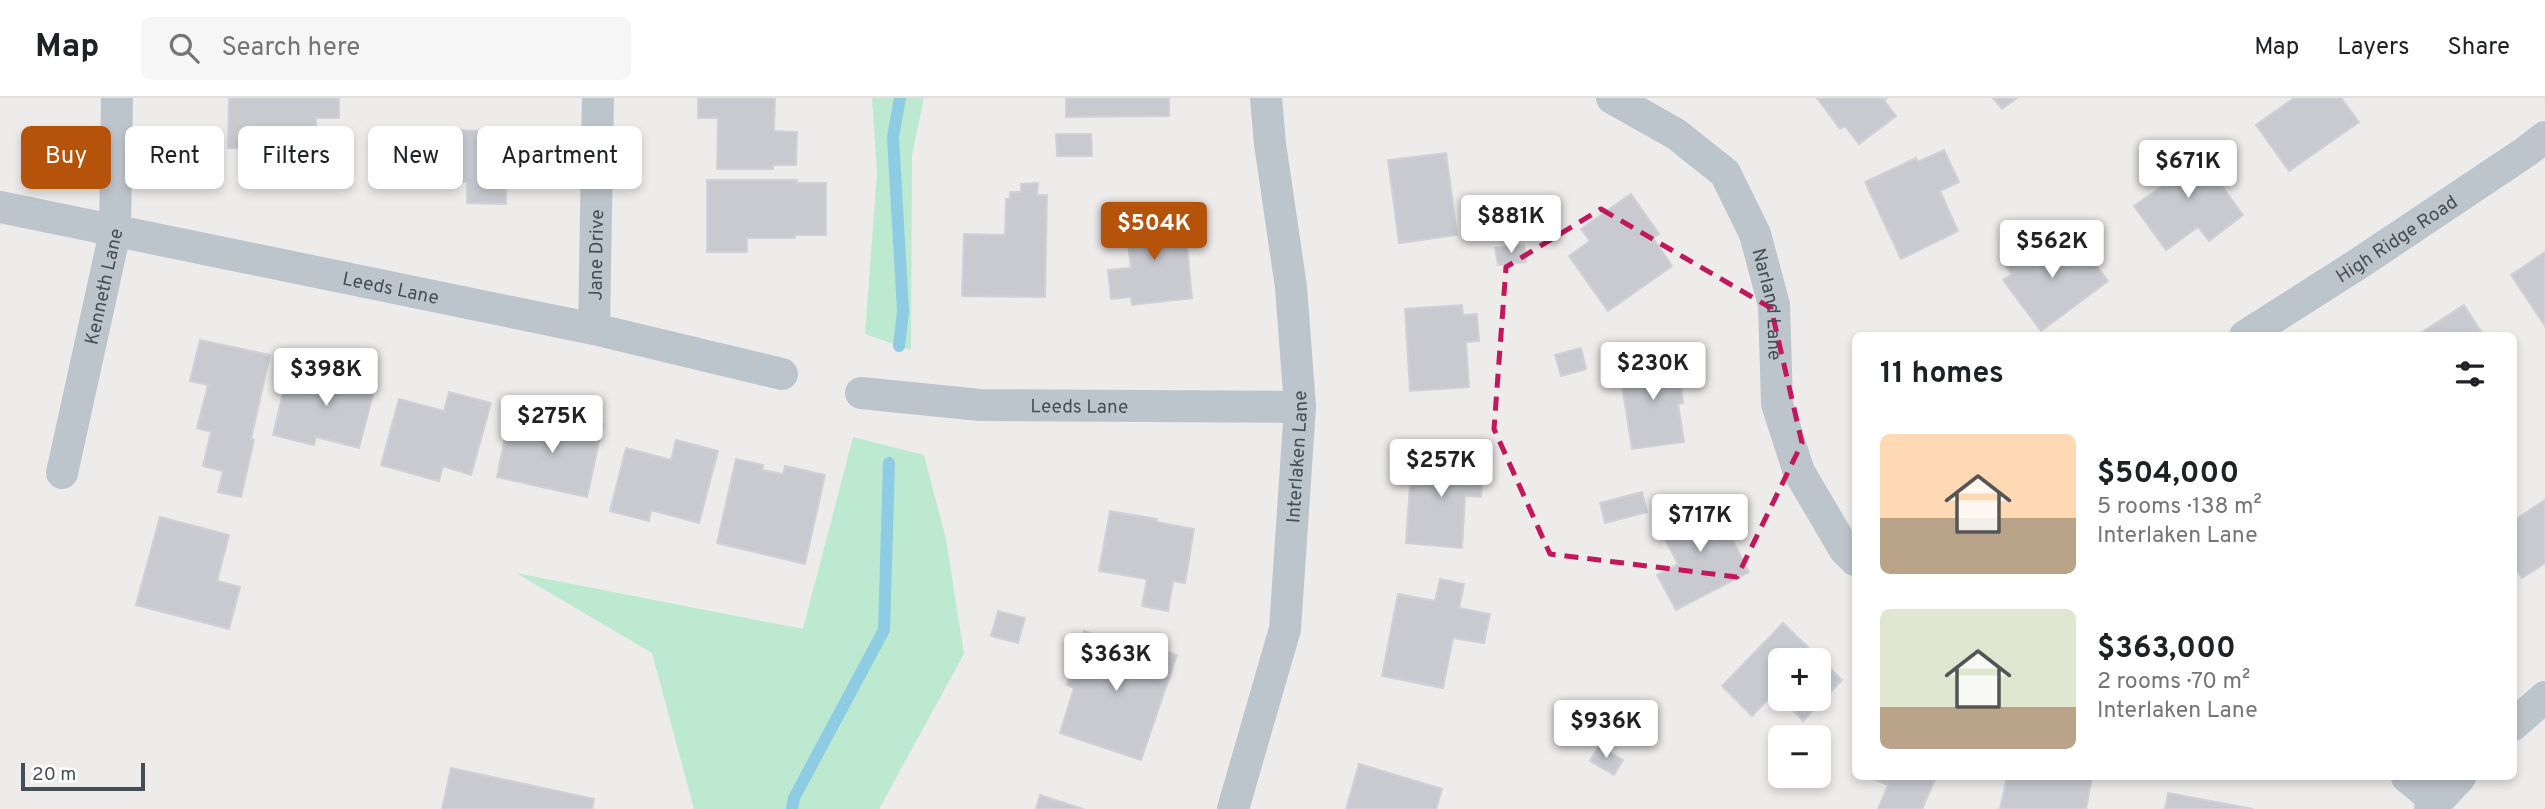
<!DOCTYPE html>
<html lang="en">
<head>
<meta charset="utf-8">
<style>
  body { margin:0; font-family:Overpass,sans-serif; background:#f6f6f6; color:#202124; height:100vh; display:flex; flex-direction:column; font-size:26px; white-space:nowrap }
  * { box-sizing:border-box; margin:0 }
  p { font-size:23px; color:#757577 }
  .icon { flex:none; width:38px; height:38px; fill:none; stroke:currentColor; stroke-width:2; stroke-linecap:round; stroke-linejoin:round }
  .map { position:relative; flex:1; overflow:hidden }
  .panel { position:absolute; left:1852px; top:234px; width:665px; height:448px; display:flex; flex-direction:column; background:#fff; border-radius:10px; box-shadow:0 4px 10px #0003 }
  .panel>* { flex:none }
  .banner { position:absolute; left:21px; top:28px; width:665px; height:63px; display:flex; gap:14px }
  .buttons { position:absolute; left:1768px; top:550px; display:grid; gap:14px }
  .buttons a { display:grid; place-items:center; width:63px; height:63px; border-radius:10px; background:#fff; box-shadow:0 4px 10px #0003; font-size:35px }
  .scale { position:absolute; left:21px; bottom:18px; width:124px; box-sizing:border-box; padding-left:7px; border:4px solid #454e56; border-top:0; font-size:19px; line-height:24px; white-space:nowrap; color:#454e56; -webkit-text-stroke:5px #fff; paint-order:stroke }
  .price { position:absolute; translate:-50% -60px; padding:0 16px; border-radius:7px; background:#fff; color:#222; font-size:23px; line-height:46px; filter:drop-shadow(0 2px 4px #0008) }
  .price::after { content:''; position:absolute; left:50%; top:42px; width:21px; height:16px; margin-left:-10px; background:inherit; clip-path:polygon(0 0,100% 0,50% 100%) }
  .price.current { background:#b45309; color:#fff }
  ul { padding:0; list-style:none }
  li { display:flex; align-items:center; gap:21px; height:175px; padding:0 28px }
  li span { display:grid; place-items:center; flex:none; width:196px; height:140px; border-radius:10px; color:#555 }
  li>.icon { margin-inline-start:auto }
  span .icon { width:84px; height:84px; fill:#fffc; stroke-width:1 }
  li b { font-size:30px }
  h2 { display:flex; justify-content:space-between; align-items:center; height:84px; padding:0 28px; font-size:30px }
  .tag { padding:0 24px; border-radius:10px; background:#fff; box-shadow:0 4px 10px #0003; font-size:24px; line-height:63px }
  .tag.current { background:#b45309; color:#fff }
  header { display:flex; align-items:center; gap:42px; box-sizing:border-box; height:98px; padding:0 35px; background:#fff; border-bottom:2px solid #e0e0e0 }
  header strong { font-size:33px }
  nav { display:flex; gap:38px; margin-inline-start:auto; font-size:24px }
  .search { width:490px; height:63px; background:#f6f6f6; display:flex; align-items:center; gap:18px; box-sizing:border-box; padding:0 24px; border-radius:10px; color:#757577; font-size:26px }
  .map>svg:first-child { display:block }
  .green { fill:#bce9cf }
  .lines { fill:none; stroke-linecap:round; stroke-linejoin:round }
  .stream { stroke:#8dcce2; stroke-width:12 }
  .building { fill:#c8cad0; stroke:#cfd1d6; stroke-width:2 }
  .street { stroke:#bdc5cc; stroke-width:32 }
  .marked { fill:none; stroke:#c2185b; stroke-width:5; stroke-dasharray:14 9; stroke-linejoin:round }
  .labels { text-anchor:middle; stroke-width:6; stroke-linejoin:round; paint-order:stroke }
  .street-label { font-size:19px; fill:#454e56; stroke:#fff }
</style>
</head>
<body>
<header>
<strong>Map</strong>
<div class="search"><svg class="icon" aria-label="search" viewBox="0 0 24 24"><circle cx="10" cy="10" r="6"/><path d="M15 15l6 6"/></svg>Search here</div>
<nav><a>Map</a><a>Layers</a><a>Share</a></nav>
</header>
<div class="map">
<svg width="2545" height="711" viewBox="0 0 2545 711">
  <rect width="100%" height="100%" fill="#eeebeb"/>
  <path class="green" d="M872 0H924L912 57 911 252 865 236 877 75Z
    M853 339 924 357 946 441 964 556 879 711H694L652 555 516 475 803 531Z"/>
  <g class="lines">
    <path class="stream" d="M899 248 903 213 893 39 900 0
      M792 711 794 700 884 532 889 365"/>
  </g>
  <path class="building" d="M229 0H339V20H316V35H267V51L228 50Z
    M698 0H775L774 33 797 34 796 67H773V71H717L718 20H698Z
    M1066 0H1169V18L1066 19Z
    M1817 0H1887L1884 2 1896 18 1859 46 1845 28 1840 31Z
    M1993 0H2017L2002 11Z
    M2294 0H2341L2359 24 2289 73 2256 27Z
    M420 32 507 33 506 106 467 105V84L419 83Z
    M1056 36H1091L1092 58H1057Z
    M2189 43 2243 117 2209 143 2198 129 2166 152 2134 108 2169 83 2157 67Z
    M1944 52 1959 84 1940 93 1958 133 1901 161 1865 84 1916 60 1918 64Z
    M1446 55 1457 137 1399 145 1388 62Z
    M707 82H797L796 85H826V137H795V140H747V154H707Z
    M1038 85 1037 97H1047L1045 199 962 198 964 136 1005 137 1006 101H1010V94H1021V86Z
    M1631 96 1659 136 1653 140 1672 168 1608 213 1569 158 1590 143 1581 131Z
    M1184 116 1192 200 1132 207 1131 199 1111 201 1108 172 1131 170 1125 121Z
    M2074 138 2108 183 2041 233 2003 182 2012 176 2000 161 2025 143 2041 163Z
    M1524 147 1526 164 1498 167 1495 150Z
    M2545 154V228L2511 177Z
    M1462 207 1463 217 1477 216 1479 243 1466 244 1469 289 1410 293 1405 211Z
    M2464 207 2484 238H2416Z
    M200 242 270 257 251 341 254 342 241 399 218 394 223 373 203 368 211 334 197 330 208 287 190 283Z
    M1581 250 1586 271 1561 278 1555 257Z
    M1677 259 1683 305 1678 306 1684 344 1632 351 1619 268Z
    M336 271 377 281 359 350 316 339 314 347 273 337 287 278 305 283 307 272 334 279Z
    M449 294 491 305 471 377 443 368 439 383 381 367 399 301 444 313Z
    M560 316 603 326 587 399 497 379 508 325 556 336Z
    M676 342 718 353 699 425 651 412 649 423 610 413 626 350 671 362Z
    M1412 358 1483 363 1481 399 1465 398 1462 450 1406 445Z
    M736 361 763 367 762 372 783 376 785 368 825 377 805 466 717 445Z
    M1642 394 1647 414 1605 425 1600 405Z
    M1714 399 1735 440 1732 441 1749 474 1676 512 1657 477 1678 466 1658 428Z
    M2545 402V465L2522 480 2513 467V423Z
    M1110 413 1157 421V424L1194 431 1185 485 1173 483 1168 513 1142 508 1147 481 1099 473Z
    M160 419 229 437 217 483 240 489 229 531 136 507Z
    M1440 481 1464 486 1459 510 1490 516 1484 545 1453 540 1443 590 1382 578 1398 496 1435 503Z
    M998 513 1025 520 1018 545 991 538Z
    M1783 525 1842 582 1803 623 1781 600H1818V562H1780V599L1775 594 1752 618 1722 588Z
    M1084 533 1110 542 1111 536 1177 557 1141 662 1060 635 1074 590 1067 587Z
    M1599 648 1623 662 1614 677 1590 663Z
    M1359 666 1442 691 1436 711H1346Z
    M451 670 594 701 592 711H442Z
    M1868 679H1936L1922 711H1878L1888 687Z
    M2007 679H2092L2086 711H2000Z
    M2168 695 2253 711H2165Z
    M1040 697 1083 711H1036Z"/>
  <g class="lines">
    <g class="street">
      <path id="s1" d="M1612 0 1676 36 1725 75 1755 136 1774 207 1777 306 1799 374 1845 452 1855 462"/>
      <path id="s2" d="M0 109 594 231 782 276"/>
      <path id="s3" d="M594 231 598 0"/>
      <path id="s4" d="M2245 238 2358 166 2527 53 2545 39"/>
      <path id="s5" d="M861 295 980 307 1300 309"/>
      <path id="s6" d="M62 375 115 134 117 0"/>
      <path d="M2513 627 2545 599"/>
      <path d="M2407 679 2436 703"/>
      <path id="s7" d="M1233 711 1285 531 1300 309 1291 189 1270 46 1266 0"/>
      <path d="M2430 711 2460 679"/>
    </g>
  </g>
  <path class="marked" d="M1601 111 1771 210 1802 345 1737 479 1550 456 1494 331 1506 169Z"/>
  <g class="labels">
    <g class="street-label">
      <text dy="7" stroke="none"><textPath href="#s4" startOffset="180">High Ridge Road</textPath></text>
      <text dy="7" stroke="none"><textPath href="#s3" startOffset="74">Jane Drive</textPath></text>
      <text dy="7" stroke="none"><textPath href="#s6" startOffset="191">Kenneth Lane</textPath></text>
      <text dy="7" stroke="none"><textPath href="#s2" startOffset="399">Leeds Lane</textPath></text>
      <text dy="7" stroke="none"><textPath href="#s1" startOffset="276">Narland Lane</textPath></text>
      <text dy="7" stroke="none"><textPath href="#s5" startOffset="219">Leeds Lane</textPath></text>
      <text dy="7" stroke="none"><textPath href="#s7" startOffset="360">Interlaken Lane</textPath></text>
    </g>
  </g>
</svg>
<div class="buttons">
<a>+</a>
<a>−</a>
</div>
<div class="scale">20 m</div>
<b class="price" style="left:2188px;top:102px">$671K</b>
<b class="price" style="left:1511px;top:157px">$881K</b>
<b class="price current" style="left:1154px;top:164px">$504K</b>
<b class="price" style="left:2052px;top:182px">$562K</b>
<b class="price" style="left:1653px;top:304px">$230K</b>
<b class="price" style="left:326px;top:310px">$398K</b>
<b class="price" style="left:552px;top:357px">$275K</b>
<b class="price" style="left:1441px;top:401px">$257K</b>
<b class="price" style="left:1700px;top:456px">$717K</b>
<b class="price" style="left:1116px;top:595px">$363K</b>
<b class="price" style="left:1606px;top:662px">$936K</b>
<div class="banner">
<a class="tag current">Buy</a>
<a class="tag">Rent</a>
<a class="tag">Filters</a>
<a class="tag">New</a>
<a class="tag">Apartment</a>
</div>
<section class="panel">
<h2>11 homes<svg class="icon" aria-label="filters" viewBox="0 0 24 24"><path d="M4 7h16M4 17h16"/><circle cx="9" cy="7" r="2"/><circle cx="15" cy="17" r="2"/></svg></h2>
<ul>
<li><span style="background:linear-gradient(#ffd9b3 60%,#b9a48a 0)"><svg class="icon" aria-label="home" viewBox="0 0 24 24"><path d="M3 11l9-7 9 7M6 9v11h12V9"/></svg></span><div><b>$504,000</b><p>5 rooms · 138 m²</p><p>Interlaken Lane</p></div></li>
<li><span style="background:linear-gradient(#dfe7d0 70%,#b9a48a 0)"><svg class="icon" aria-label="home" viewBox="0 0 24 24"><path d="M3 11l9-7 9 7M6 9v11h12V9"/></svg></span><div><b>$363,000</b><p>2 rooms · 70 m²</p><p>Interlaken Lane</p></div></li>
</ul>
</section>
</div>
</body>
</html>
